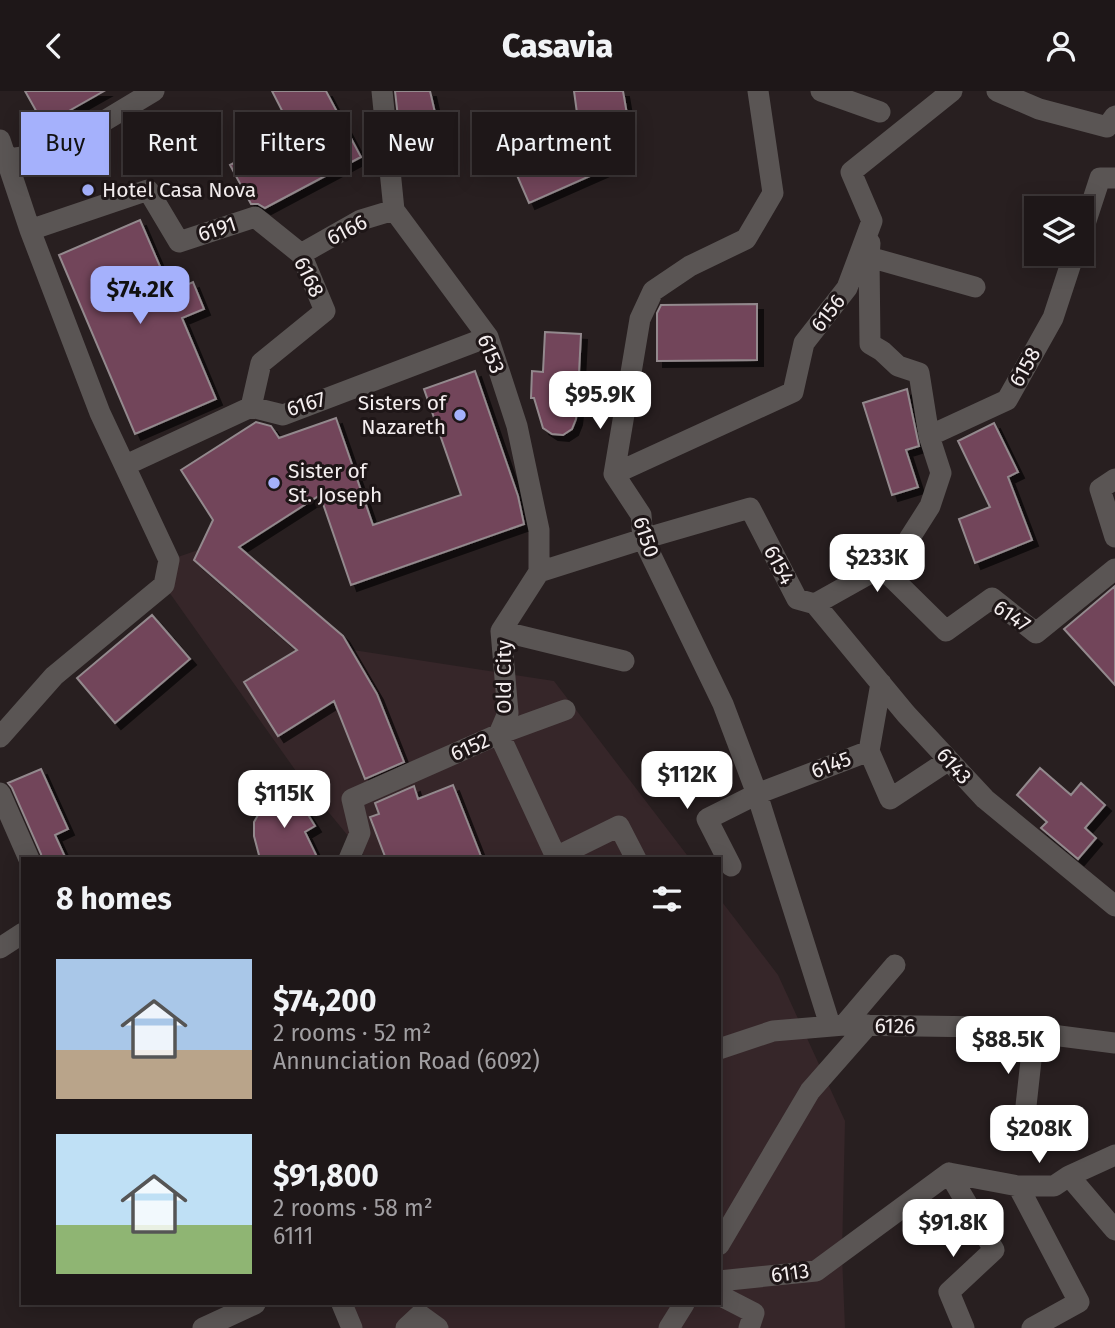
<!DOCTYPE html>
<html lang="en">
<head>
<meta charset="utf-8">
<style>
  body { margin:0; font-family:"Fira Sans",sans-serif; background:#2b2425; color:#f1f3f6; height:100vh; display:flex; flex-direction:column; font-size:26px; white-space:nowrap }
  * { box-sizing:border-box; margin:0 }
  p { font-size:23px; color:#a19fa2 }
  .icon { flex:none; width:38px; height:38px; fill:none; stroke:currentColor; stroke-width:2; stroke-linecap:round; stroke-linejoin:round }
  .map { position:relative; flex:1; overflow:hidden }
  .details { position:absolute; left:21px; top:766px; width:700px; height:448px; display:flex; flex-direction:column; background:#1e1718; border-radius:0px; box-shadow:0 4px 18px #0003,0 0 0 2px #3c3637 }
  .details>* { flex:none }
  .banner { position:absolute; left:21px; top:21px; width:700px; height:63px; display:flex; gap:14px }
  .tools { position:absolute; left:1024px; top:105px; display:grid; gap:14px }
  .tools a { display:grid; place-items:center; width:70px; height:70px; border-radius:0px; background:#1e1718; box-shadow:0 4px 18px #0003,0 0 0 2px #3c3637; font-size:35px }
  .price { position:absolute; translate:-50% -60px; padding:0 16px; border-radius:14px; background:#fff; color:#222; font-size:23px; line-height:46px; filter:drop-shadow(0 2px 4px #0008) }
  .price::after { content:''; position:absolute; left:50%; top:42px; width:21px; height:16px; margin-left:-10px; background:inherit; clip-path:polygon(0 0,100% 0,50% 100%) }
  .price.active { background:#a5b1fc; color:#111 }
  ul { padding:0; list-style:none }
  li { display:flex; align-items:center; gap:21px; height:175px; padding:0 35px }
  li span { display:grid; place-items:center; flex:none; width:196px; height:140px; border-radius:0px; color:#555 }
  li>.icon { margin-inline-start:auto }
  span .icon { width:84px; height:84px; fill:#fffc; stroke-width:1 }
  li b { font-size:30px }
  h2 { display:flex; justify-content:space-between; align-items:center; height:84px; padding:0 35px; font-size:30px }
  .tag { padding:0 24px; border-radius:0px; background:#1e1718; box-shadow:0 4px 18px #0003,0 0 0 2px #3c3637; font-size:24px; line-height:63px }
  .tag.active { background:#a5b1fc; color:#111 }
  header { display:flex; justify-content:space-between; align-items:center; height:91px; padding:0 35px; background:#1e1718; font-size:32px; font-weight:800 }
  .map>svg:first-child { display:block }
  .built { fill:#362629 }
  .building { fill:#72445a; stroke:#93898d; stroke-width:2; filter:url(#shadow) }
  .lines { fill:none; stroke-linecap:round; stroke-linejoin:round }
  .minor { stroke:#5a5554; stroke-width:21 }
  .poi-dot { fill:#a5b1fc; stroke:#1e1617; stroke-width:2.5 }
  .labels { text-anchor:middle; stroke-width:6; stroke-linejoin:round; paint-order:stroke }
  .poi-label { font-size:21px; fill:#f4eeef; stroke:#1e1617; text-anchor:start }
  .street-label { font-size:21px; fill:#f4eeef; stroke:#1e1617 }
</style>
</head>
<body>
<header><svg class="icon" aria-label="back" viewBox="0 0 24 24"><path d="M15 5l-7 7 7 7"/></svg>Casavia<svg class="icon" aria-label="person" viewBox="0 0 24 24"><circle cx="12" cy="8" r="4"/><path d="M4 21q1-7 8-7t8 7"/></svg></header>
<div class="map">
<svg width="1115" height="1237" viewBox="0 0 1115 1237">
  <defs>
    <filter id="shadow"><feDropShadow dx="6" dy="6" stdDeviation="0" flood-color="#0009"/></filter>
  </defs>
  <rect width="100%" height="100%" fill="#281f20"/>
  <path class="built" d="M207 456 340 557 554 590 690 768H367L303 690 164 494 169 469Z
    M719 807 778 884 845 1030 842 1164 845 1237H350V1213H719Z"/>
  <path class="building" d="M25 0H104L44 34Z
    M272 0H326L361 66 265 117 258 113H251L230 74 293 41Z
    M395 0H430L436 26 399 35Z
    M574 0H623L628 29 579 37Z
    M593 48 606 78 529 112 516 82Z
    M140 129 171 201 193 191 204 218 182 227 216 308 135 343 59 164Z
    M757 213V269L657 270V222L661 214Z
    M545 241 581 243 579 282 588 283 587 310H578L576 328 572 338 563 344 552 343 543 337 534 307H531L532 280 543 281Z
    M475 280 518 405 524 433 351 494 320 404 239 456 343 545 377 603 404 671 365 688 334 610 278 645 244 591 297 559 194 469 213 429 181 379 256 331 271 335 279 347 336 327 373 434 461 404 424 298Z
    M907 298 919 355 906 359 918 396 892 404 863 312Z
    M994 332 1018 381 1008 386 1032 449 975 472 959 428 990 416 958 350Z
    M1115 495V594L1064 538Z
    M152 524 190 568 115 632 77 587Z
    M1040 677 1071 704 1081 692 1105 714 1085 737 1096 747 1078 768 1041 737 1047 731 1017 704Z
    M41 678 68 738 55 744 66 768H42L41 763 12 697 8 692Z
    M453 694 482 768H386L370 726 379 723 375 712 414 695 418 708Z
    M294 701 315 735 305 741 318 768H260L254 745V731L265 712Z"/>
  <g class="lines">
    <path class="minor" d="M382 0 394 119 488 246 517 335 539 439V481L501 540
      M758 0 773 102 746 148 690 175 653 200 640 228 614 383 641 424 643 448 723 613 757 703 830 934
      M821 0 880 21
      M997 0 1039 18 1107 36 1115 25
      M0 49 30 139 100 322 169 469 164 494 54 585 0 646
      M0 69 51 62 154 0
      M30 139 148 99 179 151 255 126 301 163 325 220 261 272 251 316
      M1082 142 1100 87H1115
      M870 152 869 166 975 196
      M301 163 361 129 394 119
      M929 345 1007 309 1053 227 1074 163
      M126 374 251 316 283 324 488 246
      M614 383 793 301 804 252 847 197 872 130 851 81 952 0
      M1115 388 1100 398 1115 446
      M881 476 946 540 992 507 1036 542 1115 478
      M539 481 643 448 750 417 797 508 815 513 881 476 902 459 930 415 941 382 929 345 919 282 898 275 882 260 870 253 869 166
      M815 513 906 623 985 708 1115 815
      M565 619 499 643 508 622 501 540 624 570
      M869 660 890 708 949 669
      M869 660 881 592
      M0 702 29 768
      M556 766 619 735 636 768
      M349 768 360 742 352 708 499 643 557 768
      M731 775 707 728 757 703 869 660
      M0 857 23 842
      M844 934 895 874
      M719 958 773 940 844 934 989 936 1115 952
      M1024 1033 1034 942
      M949 1082 994 1159 949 1201 964 1237
      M1069 1085 1115 1139
      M1018 1095 1079 1211 1032 1237
      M719 1154 810 1000 868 934
      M719 1190 816 1180 949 1082 1018 1095H1054L1069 1085 1115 1064
      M719 1204 754 1222 749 1237
      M342 1213 352 1237
      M203 1237 255 1213
      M406 1237 420 1224 438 1237
      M669 1237 684 1213"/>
  </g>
  <g class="poi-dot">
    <circle cx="88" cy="99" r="7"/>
    <circle cx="460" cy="324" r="7"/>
    <circle cx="274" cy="392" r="7"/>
  </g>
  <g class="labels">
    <g class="poi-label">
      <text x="102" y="106">Hotel Casa Nova</text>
      <text x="446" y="319" text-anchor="end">Sisters of<tspan x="446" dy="24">Nazareth</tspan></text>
      <text x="288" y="387">Sister of<tspan x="288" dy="24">St. Joseph</tspan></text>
    </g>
    <g class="street-label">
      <text transform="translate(217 138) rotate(-18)" y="7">6191</text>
      <text transform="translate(347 139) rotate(-27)" y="7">6166</text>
      <text transform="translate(309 186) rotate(64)" y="7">6168</text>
      <text transform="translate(828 222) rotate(-52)" y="7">6156</text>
      <text transform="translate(491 263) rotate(68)" y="7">6153</text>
      <text transform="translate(1025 276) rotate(-61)" y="7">6158</text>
      <text transform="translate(306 313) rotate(-17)" y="7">6167</text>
      <text transform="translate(646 446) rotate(72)" y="7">6150</text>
      <text transform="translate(779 474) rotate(62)" y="7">6154</text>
      <text transform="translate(1012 525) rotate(34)" y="7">6147</text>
      <text transform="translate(504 586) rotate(-90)" y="7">Old City</text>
      <text transform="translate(470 656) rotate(-24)" y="7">6152</text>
      <text transform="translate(831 674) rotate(-21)" y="7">6145</text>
      <text transform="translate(954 675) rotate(48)" y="7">6143</text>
      <text transform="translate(895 935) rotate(1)" y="7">6126</text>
      <text transform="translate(790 1182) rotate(-8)" y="7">6113</text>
    </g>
  </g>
</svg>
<div class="tools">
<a><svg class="icon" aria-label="layers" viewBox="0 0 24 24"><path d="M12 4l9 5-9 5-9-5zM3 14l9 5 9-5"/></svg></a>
</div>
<b class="price active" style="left:140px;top:235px">$74.2K</b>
<b class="price" style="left:600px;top:340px">$95.9K</b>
<b class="price" style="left:877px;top:503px">$233K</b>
<b class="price" style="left:687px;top:720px">$112K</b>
<b class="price" style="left:284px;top:739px">$115K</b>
<b class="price" style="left:1008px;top:985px">$88.5K</b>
<b class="price" style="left:1039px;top:1074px">$208K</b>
<b class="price" style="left:953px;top:1168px">$91.8K</b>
<div class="banner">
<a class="tag active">Buy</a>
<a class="tag">Rent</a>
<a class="tag">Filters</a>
<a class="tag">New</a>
<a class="tag">Apartment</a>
</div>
<section class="details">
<h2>8 homes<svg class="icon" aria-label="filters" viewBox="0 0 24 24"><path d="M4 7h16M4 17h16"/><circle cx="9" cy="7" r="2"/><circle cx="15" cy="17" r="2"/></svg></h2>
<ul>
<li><span style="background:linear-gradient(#a9c7e8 65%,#b9a48a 0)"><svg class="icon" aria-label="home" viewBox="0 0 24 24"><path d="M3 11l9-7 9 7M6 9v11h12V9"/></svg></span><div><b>$74,200</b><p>2 rooms · 52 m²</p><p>Annunciation Road (6092)</p></div></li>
<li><span style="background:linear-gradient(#bfe0f5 65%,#8fb573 0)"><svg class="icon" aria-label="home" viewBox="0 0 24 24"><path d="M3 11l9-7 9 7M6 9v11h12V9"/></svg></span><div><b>$91,800</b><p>2 rooms · 58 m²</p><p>6111</p></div></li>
</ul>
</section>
</div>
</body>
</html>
